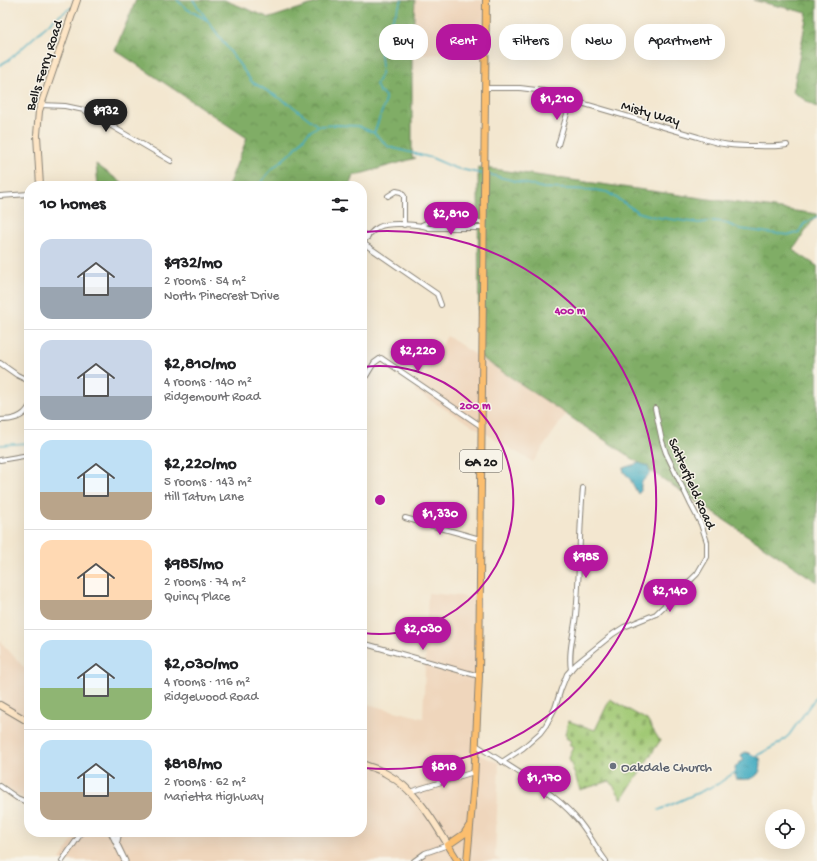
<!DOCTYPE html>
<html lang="en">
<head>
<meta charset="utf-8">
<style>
  body { margin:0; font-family:"Gochi Hand",sans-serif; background:#f6f6f6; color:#202124; height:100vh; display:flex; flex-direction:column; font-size:15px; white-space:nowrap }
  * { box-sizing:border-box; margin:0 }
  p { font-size:13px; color:#757577 }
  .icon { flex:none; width:22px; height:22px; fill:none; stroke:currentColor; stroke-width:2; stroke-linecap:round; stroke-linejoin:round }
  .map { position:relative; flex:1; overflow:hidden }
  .sheet { position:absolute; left:24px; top:181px; width:343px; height:656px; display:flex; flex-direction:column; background:#fff; border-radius:16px; box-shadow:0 4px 16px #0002 }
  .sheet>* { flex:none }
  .hud { position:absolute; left:379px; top:24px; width:378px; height:36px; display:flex; gap:8px }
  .tools { position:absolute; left:765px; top:809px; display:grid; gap:8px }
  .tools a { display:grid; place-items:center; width:40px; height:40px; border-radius:50%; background:#fff; box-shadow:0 4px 16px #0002; font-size:20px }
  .price { position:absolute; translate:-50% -34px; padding:0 9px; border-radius:14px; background:#b5179e; color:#fff; font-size:13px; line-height:26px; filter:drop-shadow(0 1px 2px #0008) }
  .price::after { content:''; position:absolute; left:50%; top:24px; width:12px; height:9px; margin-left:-6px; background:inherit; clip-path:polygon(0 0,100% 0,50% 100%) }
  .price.on { background:#222; color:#fff }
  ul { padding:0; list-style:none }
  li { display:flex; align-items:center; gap:12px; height:100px; padding:0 16px }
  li+li { border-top:1px solid #e0e0e0 }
  li span { display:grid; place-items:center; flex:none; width:112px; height:80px; border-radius:12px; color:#555 }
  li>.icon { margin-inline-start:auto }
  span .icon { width:48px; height:48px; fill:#fffc; stroke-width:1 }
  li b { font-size:17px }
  h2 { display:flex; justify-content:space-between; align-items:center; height:48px; padding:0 16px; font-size:17px }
  .chip { padding:0 14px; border-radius:16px; background:#fff; box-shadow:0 4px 16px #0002; font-size:14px; line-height:36px }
  .chip.on { background:#b5179e; color:#fff }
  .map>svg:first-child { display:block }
  .built { fill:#efd6bc }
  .forest { fill:url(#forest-crowns); stroke:#4e6441 }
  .cemetery { fill:url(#cemetery-stones); stroke:#5e7248 }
  .water { fill:url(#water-ripples); stroke:#2f646e }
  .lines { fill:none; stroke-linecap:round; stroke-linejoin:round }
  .stream { stroke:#42acc1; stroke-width:1.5 }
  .minor-casing { stroke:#888276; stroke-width:6 }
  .tertiary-casing { stroke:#888276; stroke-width:7 }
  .secondary-casing { stroke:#888276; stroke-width:8 }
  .primary-casing { stroke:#888276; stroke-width:8 }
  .minor { stroke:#fff; stroke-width:4 }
  .tertiary { stroke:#fff; stroke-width:5 }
  .secondary { stroke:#fde5c5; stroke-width:6 }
  .primary { stroke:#fbbe6e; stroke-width:6 }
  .ring { fill:none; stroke:#b5179e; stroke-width:2 }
  .worship-dot { fill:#6b7280; stroke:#f7f3e8; stroke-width:1.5 }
  .labels { text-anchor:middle; stroke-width:3; stroke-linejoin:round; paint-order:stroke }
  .shield { fill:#f7f3e8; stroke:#5e5c59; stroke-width:1 }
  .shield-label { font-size:13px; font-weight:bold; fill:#1c1c1c }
  .street-label { font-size:14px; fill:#1c1c1c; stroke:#f7f3e8 }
  .worship-label { font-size:14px; fill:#5b616d; stroke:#f7f3e8; text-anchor:start }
  .centre { fill:#b5179e; stroke:#f7f3e8; stroke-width:2 }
  .ring-label { font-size:12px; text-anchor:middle; font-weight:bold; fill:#b5179e; stroke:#f7f3e8; stroke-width:3; stroke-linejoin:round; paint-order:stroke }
</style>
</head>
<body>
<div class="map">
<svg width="817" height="861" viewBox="0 0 817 861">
  <defs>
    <pattern id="forest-crowns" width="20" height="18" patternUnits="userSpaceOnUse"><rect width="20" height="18" fill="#80ad66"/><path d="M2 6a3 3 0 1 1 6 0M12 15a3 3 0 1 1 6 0" fill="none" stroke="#688c53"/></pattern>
    <pattern id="cemetery-stones" width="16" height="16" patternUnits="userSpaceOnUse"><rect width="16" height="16" fill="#a1c974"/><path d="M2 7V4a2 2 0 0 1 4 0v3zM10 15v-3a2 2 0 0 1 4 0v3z" fill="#8aac64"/></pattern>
    <pattern id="water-ripples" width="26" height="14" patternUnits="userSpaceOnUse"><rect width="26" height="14" fill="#42acc1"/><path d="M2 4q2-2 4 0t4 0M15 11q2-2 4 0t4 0" fill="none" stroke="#368b9c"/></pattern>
  </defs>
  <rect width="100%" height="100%" fill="#f7f3e8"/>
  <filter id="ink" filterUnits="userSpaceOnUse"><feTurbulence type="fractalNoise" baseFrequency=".025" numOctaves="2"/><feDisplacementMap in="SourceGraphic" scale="8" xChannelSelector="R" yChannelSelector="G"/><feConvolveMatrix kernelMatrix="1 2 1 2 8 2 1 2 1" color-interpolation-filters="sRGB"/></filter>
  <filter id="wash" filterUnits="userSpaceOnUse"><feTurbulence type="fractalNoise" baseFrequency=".012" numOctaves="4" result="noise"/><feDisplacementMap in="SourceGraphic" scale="16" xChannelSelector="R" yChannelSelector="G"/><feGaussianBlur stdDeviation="0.9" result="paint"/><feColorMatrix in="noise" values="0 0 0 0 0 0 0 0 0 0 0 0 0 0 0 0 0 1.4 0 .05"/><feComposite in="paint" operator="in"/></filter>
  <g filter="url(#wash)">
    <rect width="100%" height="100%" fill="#f3e7d0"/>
    <path class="built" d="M415 0H489L488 53 412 55Z
      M447 336 566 414 533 462 415 391Z
      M428 593 480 598 477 754 499 763 495 857 501 861H59L78 832H362V703L423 718Z
      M0 641 29 673V804L0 783Z"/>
    <path class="forest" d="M136 0H224L270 18 325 0H415L412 55V157L416 158 353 176 349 186H228L247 138 115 50Z
      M753 0H817V108L793 92 807 13Z
      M96 164 126 186H98Z
      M478 167 817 214 793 250 817 266V582L479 356Z"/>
    <path class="cemetery" d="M610 699 647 720 660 741 622 799 610 781 580 790 569 758 571 754 570 753 573 748 569 745 571 741 566 738 567 736 565 735 568 721 595 730Z"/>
    <path class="water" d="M639 463 648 466 650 473C644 481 640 480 641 491L638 494 630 479 624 472 623 469 626 467Z
      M746 752 760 758C764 777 752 781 736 779 733 768 735 765 744 760L741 755 742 754Z"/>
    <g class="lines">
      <path class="stream" d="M177 0 187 9 207 20
        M193 0 252 82 291 105 318 126
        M0 65 10 59 53 20 72 7
        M374 133 385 103V96L379 91 376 85 381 74 382 65 380 48 384 36 402 0
        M487 174 543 188 595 190 607 192 638 212 655 217 699 223 714 221 723 222 740 229 770 233 791 235 799 232 804 224 817 217
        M258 186 271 170 294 150 308 133 318 126 337 125 358 126 374 133 389 147 432 158 455 168 483 174
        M0 445 29 443
        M756 756 780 743 789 735 816 697
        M659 810 718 784 735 772"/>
    </g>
  </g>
  <g filter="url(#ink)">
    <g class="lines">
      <g class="minor-casing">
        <path id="minor" d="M486 88H520L544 91 571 100 698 137C720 145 733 146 756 146 767 146 776 147 787 145
          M41 105 65 106 84 110 171 161
          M558 145 571 100
          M0 196 29 194
          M388 196 396 191 401 192 404 196V225
          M422 225 428 222H484
          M362 233 368 237
          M363 243 437 294 441 305
          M362 244C367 237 371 231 379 227 388 222 419 224 429 228H484
          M0 363 17 375 29 381
          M362 383 374 363 381 358 481 426
          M0 420C12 420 23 418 29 407
          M0 460 29 455
          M405 518 480 539
          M362 643 479 676
          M571 670C568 652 574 633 576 615 580 573 579 530 583 488
          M476 745C508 766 551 789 576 818 588 831 595 847 606 861
          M502 762 523 748 540 733 546 725 555 708 561 689 567 674 576 664 613 634 624 627 656 614 697 574 707 557V542L701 524 690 503 666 453 662 441 655 408
          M0 786 17 798 29 803
          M409 792 474 772
          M62 861 82 832
          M414 861 425 853 448 845"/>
      </g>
      <g class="tertiary-casing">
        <path id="tertiary" d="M111 832 125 861
          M117 841 119 832"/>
      </g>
      <g class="secondary-casing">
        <path id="secondary" d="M40 186 37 135 39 111 77 0
          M0 705 29 722
          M362 764C370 767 378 769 385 773 414 788 432 818 448 845"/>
      </g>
      <g class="primary-casing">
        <path id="primary" d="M458 861 448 845 464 834 469 826
          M467 861 474 782 479 676 486 0"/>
      </g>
      <use href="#minor" class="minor"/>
      <use href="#tertiary" class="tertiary"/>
      <use href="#secondary" class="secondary"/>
      <use href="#primary" class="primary"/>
    </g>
  </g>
  <g class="ring">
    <path d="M363 367A134 134 0 1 1 363 633"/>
    <path d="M364 232A269 269 0 1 1 364 768"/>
  </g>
  <circle class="worship-dot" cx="613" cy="766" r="4"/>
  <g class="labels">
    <rect class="shield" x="460" y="450" width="42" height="22" rx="3"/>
    <g class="shield-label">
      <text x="481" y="466">GA 20</text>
    </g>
    <g class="street-label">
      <text transform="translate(43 65) rotate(-72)" y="5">Bells Ferry Road</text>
      <text transform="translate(651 112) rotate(16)" y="5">Misty Way</text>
      <text transform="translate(693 483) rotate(66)" y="5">Satterfield Road</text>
    </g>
    <g class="worship-label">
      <text x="621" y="771">Oakdale Church</text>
    </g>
  </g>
  <circle cx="380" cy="500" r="6" class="centre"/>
  <g class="ring-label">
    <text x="570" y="314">400 m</text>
    <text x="475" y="409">200 m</text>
  </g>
</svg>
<div class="tools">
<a><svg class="icon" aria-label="locate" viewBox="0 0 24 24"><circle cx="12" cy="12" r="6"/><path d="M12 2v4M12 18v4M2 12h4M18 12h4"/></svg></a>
</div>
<b class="price" style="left:557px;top:121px">$1,210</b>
<b class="price on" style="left:106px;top:133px">$932</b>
<b class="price" style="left:451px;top:236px">$2,810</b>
<b class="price" style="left:418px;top:373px">$2,220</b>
<b class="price" style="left:440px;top:536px">$1,330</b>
<b class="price" style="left:586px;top:579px">$985</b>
<b class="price" style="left:670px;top:613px">$2,140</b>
<b class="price" style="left:423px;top:651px">$2,030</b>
<b class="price" style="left:444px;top:789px">$818</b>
<b class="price" style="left:544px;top:800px">$1,170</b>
<div class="hud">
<a class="chip">Buy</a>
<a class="chip on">Rent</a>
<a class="chip">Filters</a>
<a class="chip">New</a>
<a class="chip">Apartment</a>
</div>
<section class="sheet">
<h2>10 homes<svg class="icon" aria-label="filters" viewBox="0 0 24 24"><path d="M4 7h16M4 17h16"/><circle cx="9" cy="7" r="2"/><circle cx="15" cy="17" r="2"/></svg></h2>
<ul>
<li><span style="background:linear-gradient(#c9d6e8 60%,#9aa5b1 0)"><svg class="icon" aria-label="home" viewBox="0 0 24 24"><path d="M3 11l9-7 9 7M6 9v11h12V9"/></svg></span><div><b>$932/mo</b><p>2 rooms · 54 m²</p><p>North Pinecrest Drive</p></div></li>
<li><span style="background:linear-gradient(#c9d6e8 70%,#9aa5b1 0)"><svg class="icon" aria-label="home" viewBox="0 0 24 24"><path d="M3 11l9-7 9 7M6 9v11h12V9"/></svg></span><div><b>$2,810/mo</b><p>4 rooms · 140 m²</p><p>Ridgemount Road</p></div></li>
<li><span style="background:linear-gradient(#bfe0f5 65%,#b9a48a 0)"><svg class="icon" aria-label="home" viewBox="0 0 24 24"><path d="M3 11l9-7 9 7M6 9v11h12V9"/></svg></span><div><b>$2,220/mo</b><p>5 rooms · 143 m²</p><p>Hill Tatum Lane</p></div></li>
<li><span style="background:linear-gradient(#ffd9b3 75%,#b9a48a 0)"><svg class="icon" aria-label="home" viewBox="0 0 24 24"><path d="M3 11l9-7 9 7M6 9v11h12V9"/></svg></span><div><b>$985/mo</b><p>2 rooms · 74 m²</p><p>Quincy Place</p></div></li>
<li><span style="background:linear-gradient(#bfe0f5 60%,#8fb573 0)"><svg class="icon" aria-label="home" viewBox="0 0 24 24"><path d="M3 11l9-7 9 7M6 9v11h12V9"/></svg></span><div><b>$2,030/mo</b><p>4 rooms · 116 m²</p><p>Ridgewood Road</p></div></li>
<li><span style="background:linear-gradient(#bfe0f5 65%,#b9a48a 0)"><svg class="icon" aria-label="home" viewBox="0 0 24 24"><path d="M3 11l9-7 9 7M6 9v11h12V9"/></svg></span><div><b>$818/mo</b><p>2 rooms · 62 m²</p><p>Marietta Highway</p></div></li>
</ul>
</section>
</div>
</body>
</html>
